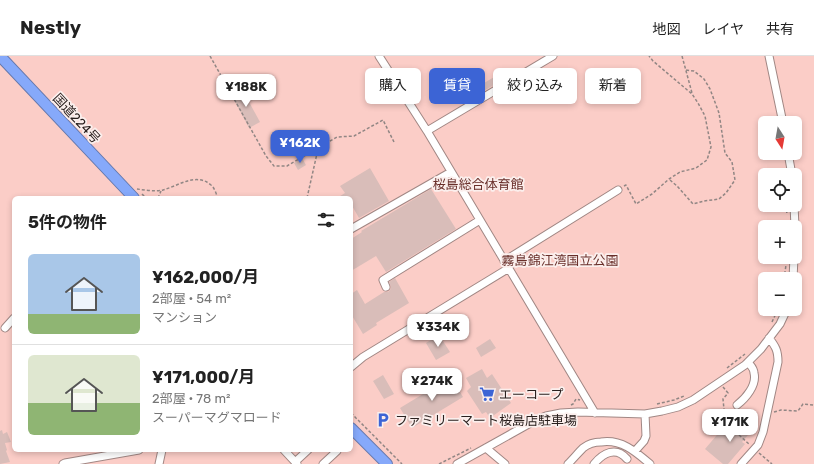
<!DOCTYPE html>
<html lang="ja">
<head>
<meta charset="utf-8">
<style>
  body { margin:0; font-family:Rubik,"Noto Sans JP",sans-serif; background:#f2f2f2; color:#222; height:100vh; display:flex; flex-direction:column; font-size:15px; white-space:nowrap }
  * { box-sizing:border-box; margin:0 }
  p { font-size:13px; color:#767676 }
  .icon { flex:none; width:22px; height:22px; fill:none; stroke:currentColor; stroke-width:2; stroke-linecap:round; stroke-linejoin:round }
  .map { position:relative; flex:1; overflow:hidden }
  .details { position:absolute; left:12px; top:140px; width:341px; height:256px; display:flex; flex-direction:column; background:#fff; border-radius:6px; box-shadow:0 2px 6px #0003 }
  .details>* { flex:none }
  .top-card { position:absolute; left:365px; top:12px; width:380px; height:36px; display:flex; gap:8px }
  .needle { width:26px; rotate:169deg }
  .fabs { position:absolute; left:758px; top:60px; display:grid; gap:8px }
  .fabs a { display:grid; place-items:center; width:44px; height:44px; border-radius:6px; background:#fff; box-shadow:0 2px 6px #0003; font-size:20px }
  .price { position:absolute; translate:-50% -34px; padding:0 9px; border-radius:8px; background:#fff; color:#222; font-size:13px; line-height:26px; filter:drop-shadow(0 1px 2px #0008) }
  .price::after { content:''; position:absolute; left:50%; top:24px; width:12px; height:9px; margin-left:-6px; background:inherit; clip-path:polygon(0 0,100% 0,50% 100%) }
  .price.selected { background:#3c64d5; color:#fff }
  ul { padding:0; list-style:none }
  li { display:flex; align-items:center; gap:12px; height:100px; padding:0 16px }
  li+li { border-top:1px solid #e0e0e0 }
  li span { display:grid; place-items:center; flex:none; width:112px; height:80px; border-radius:6px; color:#555 }
  li>.icon { margin-inline-start:auto }
  span .icon { width:48px; height:48px; fill:#fffc; stroke-width:1 }
  li b { font-size:17px }
  h2 { display:flex; justify-content:space-between; align-items:center; height:48px; padding:0 16px; font-size:17px }
  .pill { padding:0 14px; border-radius:6px; background:#fff; box-shadow:0 2px 6px #0003; font-size:14px; line-height:36px }
  .pill.selected { background:#3c64d5; color:#fff }
  header { display:flex; align-items:center; gap:24px; box-sizing:border-box; height:56px; padding:0 20px; background:#fff; border-bottom:1px solid #e0e0e0 }
  header strong { font-size:19px }
  nav { display:flex; gap:22px; margin-inline-start:auto; font-size:14px }
  .map>svg:first-child { display:block }
  .green { fill:#fbcdc7; fill-rule:evenodd }
  .building { fill:#d9bdb9 }
  .lines { fill:none; stroke-linecap:round; stroke-linejoin:round }
  .minor-casing { stroke:#a18784; stroke-width:9 }
  .highway-casing { stroke:#6679ad; stroke-width:12 }
  .path { stroke:#918684; stroke-width:1.5; stroke-dasharray:3 2; stroke-linecap:butt }
  .minor { stroke:#fff; stroke-width:7 }
  .highway { stroke:#86a9fa; stroke-width:10 }
  .labels { text-anchor:middle; stroke-width:3.5; stroke-linejoin:round; paint-order:stroke }
  .street-label { font-size:13px; fill:#2a201e; stroke:#fbefed }
  .park-label { font-size:13px; fill:#692f2a; stroke:#fbefed }
  .poi-label { font-size:13px; fill:#2a201e; stroke:#fbefed; text-anchor:start }
</style>
</head>
<body>
<header>
<strong>Nestly</strong>
<nav><a>地図</a><a>レイヤ</a><a>共有</a></nav>
</header>
<div class="map">
<svg width="814" height="408" viewBox="0 0 814 408">
  <rect width="100%" height="100%" fill="#fbefed"/>
  <path class="green" d="M0 0H814V408H0ZM765 67H795V97H765ZM765 119H795V149H765ZM14 142H351V394H14ZM765 171H795V201H765ZM765 223H795V253H765Z"/>
  <path class="building" d="M506 14 509 20 482 36 479 30Z
    M242 33 260 66 249 72 231 38Z
    M302 102 306 109 298 114 294 107Z
    M370 112 389 145 359 162 351 148V142H337L345 137 340 130Z
    M431 133 456 173 386 216 376 200 351 215V183L362 176 361 175Z
    M395 222 409 247 376 267 377 269 363 278 351 258V238L357 234 365 248 384 236H388L390 234 391 231 389 226Z
    M439 279 450 296 436 304 426 287Z
    M490 283 496 292 481 301 476 292Z
    M482 313 487 322 492 318 511 347 490 362 486 356 482 358 467 335 471 331 466 322Z
    M383 319 394 338 384 343 373 325Z
    M451 321 463 341 412 372 400 352Z
    M743 362 754 372 742 386 745 388 728 408H723L705 393 722 373 729 379Z
    M2 374 3 378 7 376 11 386 5 387 7 394 6 395 10 406 0 408V375Z"/>
  <g class="lines">
    <g class="minor-casing">
      <path id="minor" d="M379 0 427 75 595 357
        M769 0 783 67
        M427 75 553 0
        M788 97 792 119
        M794 149 795 171
        M351 173 451 116
        M504 205 618 134
        M793 223 794 201
        M386 231 383 224 480 164
        M5 272 14 262
        M351 311 363 301 509 212
        M737 349C746 342 757 329 754 317 754 312 750 309 748 306
        M486 392 505 408
        M284 394 297 408
        M635 395 644 385 646 380 645 358
        M295 406 308 394
        M63 408 65 407 139 394
        M159 408 162 394
        M323 408 337 395
        M457 408 534 365 546 360 561 357 578 356 645 358 662 355 678 351 693 344 745 309 761 293 780 268 787 253
        M568 408C573 403 578 397 583 392 588 388 595 386 601 386 621 383 635 395 650 408
        M594 408C603 397 616 390 627 403
        M741 408 758 389 763 376 778 306C778 295 776 291 769 282"/>
    </g>
    <g class="highway-casing">
      <path id="highway" d="M0 0 134 142
        M351 372 387 408"/>
    </g>
    <path class="path" d="M210 0 266 100 274 110H287L337 81 354 80 383 64 394 86
      M682 0 692 37
      M670 124 677 130 693 148 704 145 719 143 726 137 735 124 732 106 725 97 719 57 710 33 704 23 694 15 686 14
      M624 130 626 129 636 148 652 138 669 123 680 116 696 112 707 104 711 91 705 60 698 47 692 38 653 5 649 0
      M137 133C145 134 155 136 163 134 178 130 196 116 211 129 214 131 216 137 217 140V142
      M142 138 146 142
      M158 142 161 135
      M307 142 318 93
      M786 149 787 159
      M784 223 786 209
      M772 266 778 253
      M727 312 745 298
      M723 331 728 337 723 343 725 364 732 374
      M657 348 674 344 684 340
      M571 349 573 348 576 343 580 344
      M774 356 781 354 798 355 803 348 814 349
      M351 357 402 408
      M739 379 749 388
      M759 397 772 408
      M439 408 471 392"/>
    <use href="#minor" class="minor"/>
    <use href="#highway" class="highway"/>
  </g>
  <defs>
    <g id="supermarket-bare" transform="scale(1.2)"><path d="M-6-5.5h2.5l.6 2H6L4.5 2H-2.5L-4.4-4H-6ZM-1.5 3.2a1.3 1.3 0 1 0 .1 0ZM3 3.2a1.3 1.3 0 1 0 .1 0Z" fill="#3c64d5" stroke="#fbefed" stroke-width="2.5" paint-order="stroke"/></g>
    <g id="parking-bare" transform="scale(1.2)"><path d="M-3.5-5.5H1a3.5 3.5 0 0 1 0 7H-1V5.5H-3.5ZM-1-3.4V-.6H.8a1.4 1.4 0 0 0 0-2.8Z" fill="#3c64d5" stroke="#fbefed" stroke-width="2.5" paint-order="stroke"/></g>
  </defs>
  <g fill-rule="evenodd">
    <use href="#supermarket-bare" x="487" y="338"/>
    <use href="#parking-bare" x="383" y="364"/>
  </g>
  <g class="labels">
    <g class="street-label">
      <text transform="translate(77 62) rotate(47)" y="5">国道224号</text>
    </g>
    <g class="park-label">
      <text x="478" y="133">桜島総合体育館</text>
      <text x="560" y="209">霧島錦江湾国立公園</text>
    </g>
    <g class="poi-label">
      <text x="499" y="343">エーコープ</text>
      <text x="395" y="369">ファミリーマート桜島店駐車場</text>
    </g>
  </g>
</svg>
<div class="fabs">
<a><svg class="needle" viewBox="-14 -14 28 28"><path d="M0-13l5 13h-10z" fill="#e53935"/><path d="M0 13l5-13h-10z" fill="#767676"/></svg></a>
<a><svg class="icon" aria-label="locate" viewBox="0 0 24 24"><circle cx="12" cy="12" r="6"/><path d="M12 2v4M12 18v4M2 12h4M18 12h4"/></svg></a>
<a>+</a>
<a>−</a>
</div>
<b class="price" style="left:246px;top:52px">¥188K</b>
<b class="price selected" style="left:300px;top:108px">¥162K</b>
<b class="price" style="left:438px;top:292px">¥334K</b>
<b class="price" style="left:432px;top:346px">¥274K</b>
<b class="price" style="left:730px;top:387px">¥171K</b>
<div class="top-card">
<a class="pill">購入</a>
<a class="pill selected">賃貸</a>
<a class="pill">絞り込み</a>
<a class="pill">新着</a>
</div>
<section class="details">
<h2>5件の物件<svg class="icon" aria-label="filters" viewBox="0 0 24 24"><path d="M4 7h16M4 17h16"/><circle cx="9" cy="7" r="2"/><circle cx="15" cy="17" r="2"/></svg></h2>
<ul>
<li><span style="background:linear-gradient(#a9c7e8 75%,#8fb573 0)"><svg class="icon" aria-label="home" viewBox="0 0 24 24"><path d="M3 11l9-7 9 7M6 9v11h12V9"/></svg></span><div><b>¥162,000/月</b><p>2部屋 · 54 m²</p><p>マンション</p></div></li>
<li><span style="background:linear-gradient(#dfe7d0 60%,#8fb573 0)"><svg class="icon" aria-label="home" viewBox="0 0 24 24"><path d="M3 11l9-7 9 7M6 9v11h12V9"/></svg></span><div><b>¥171,000/月</b><p>2部屋 · 78 m²</p><p>スーパーマグマロード</p></div></li>
</ul>
</section>
</div>
</body>
</html>
